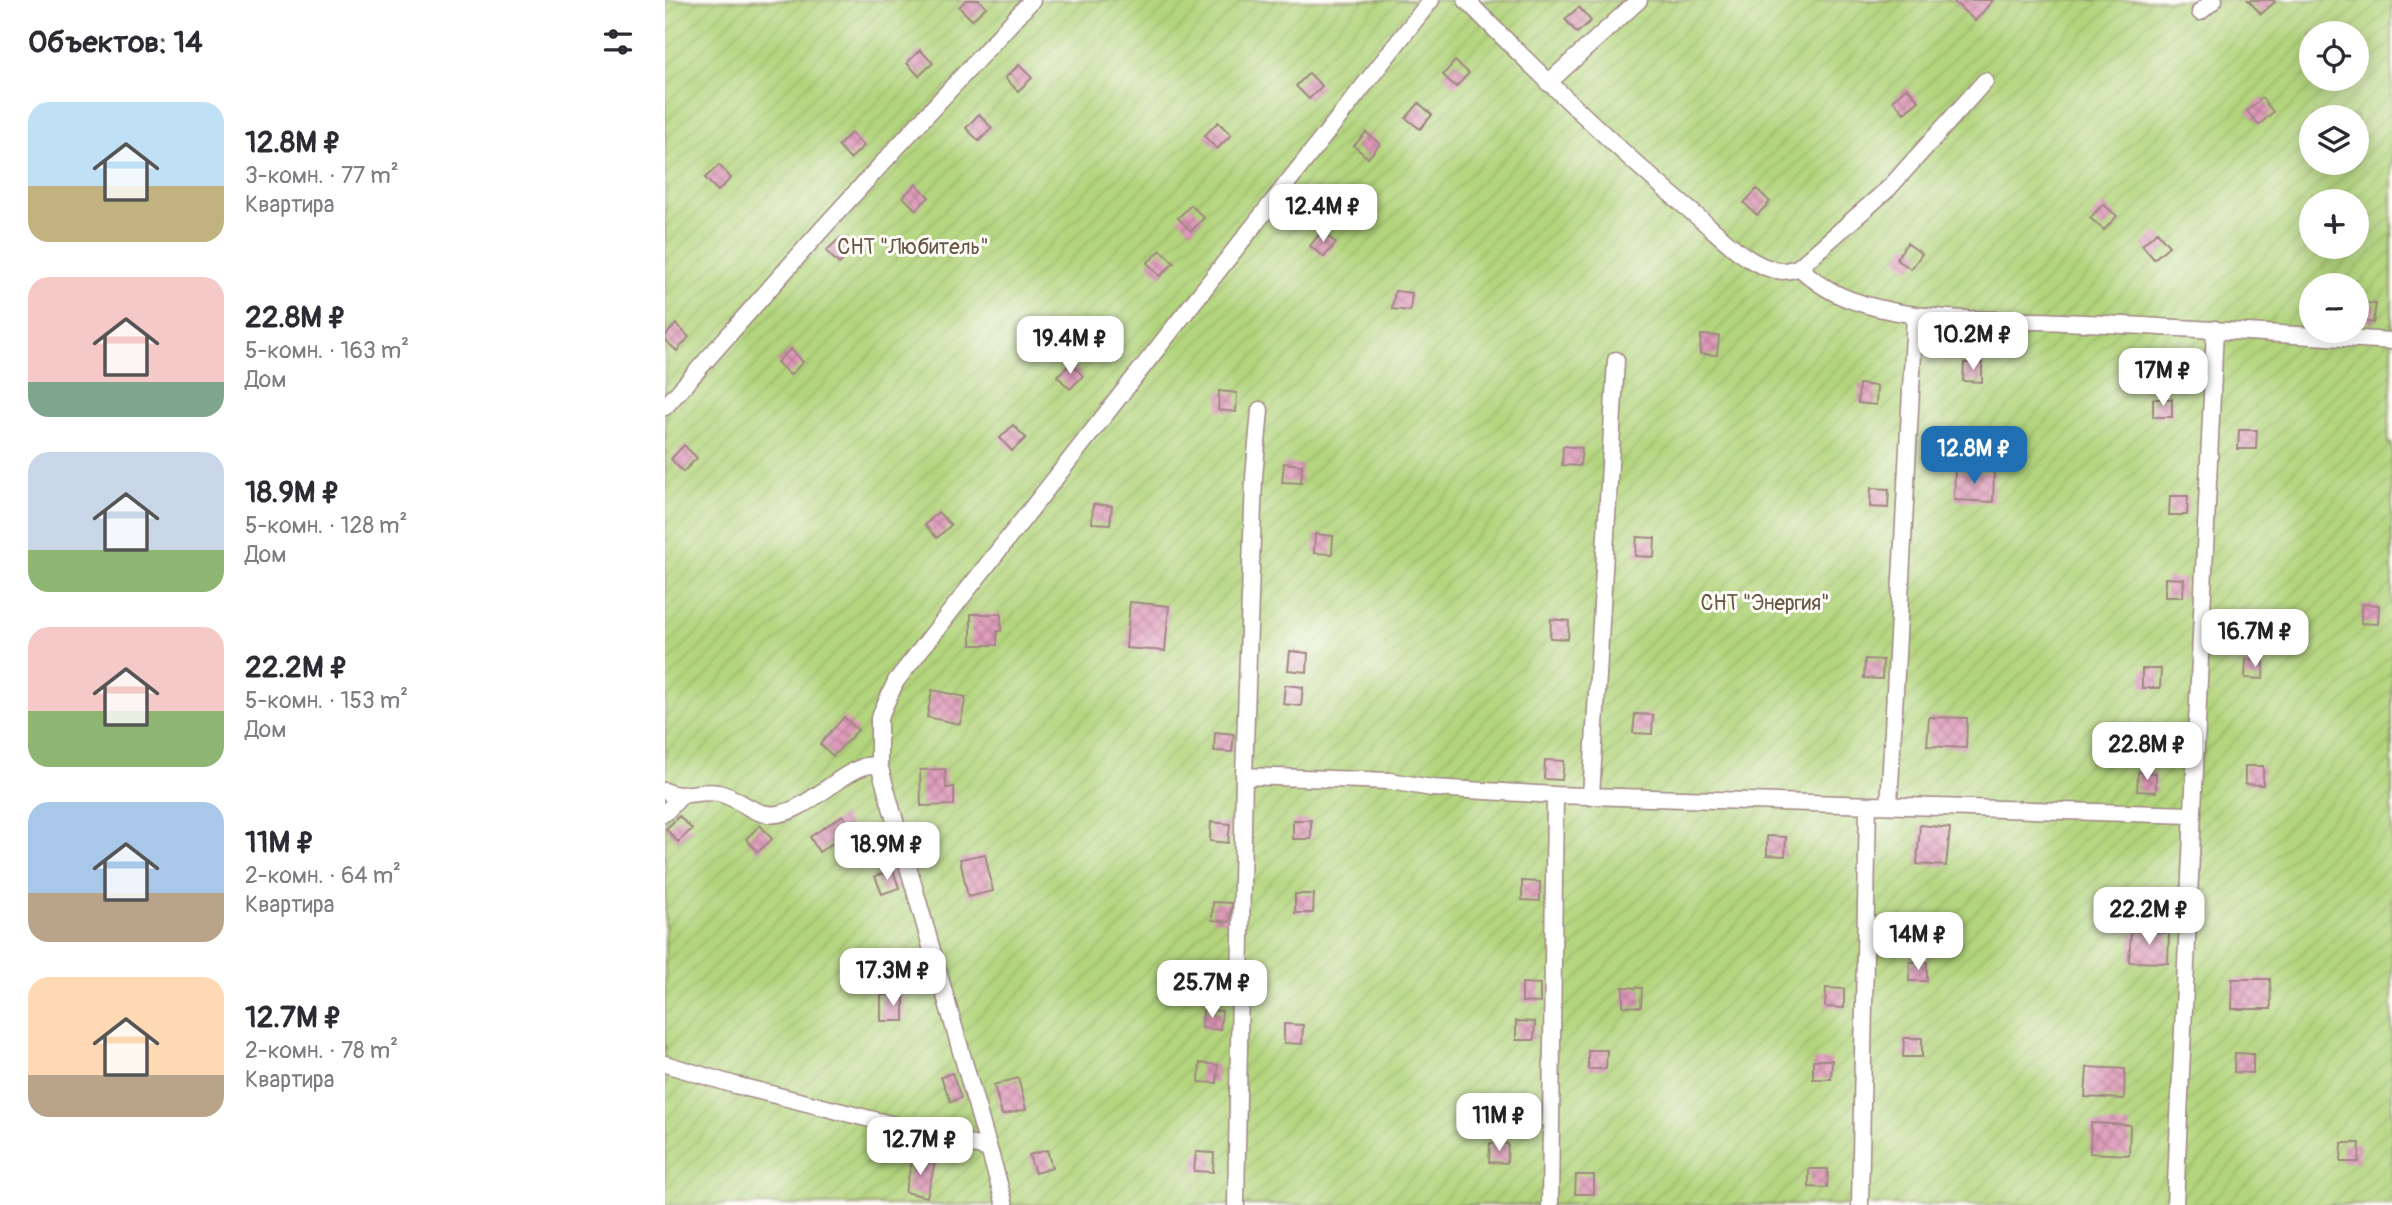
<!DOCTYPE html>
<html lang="ru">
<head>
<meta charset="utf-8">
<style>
  body { margin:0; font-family:Pangolin,sans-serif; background:#f7f7f7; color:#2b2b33; height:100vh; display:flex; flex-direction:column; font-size:26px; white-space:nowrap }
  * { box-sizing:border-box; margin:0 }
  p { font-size:23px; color:#7c7c81 }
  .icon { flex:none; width:38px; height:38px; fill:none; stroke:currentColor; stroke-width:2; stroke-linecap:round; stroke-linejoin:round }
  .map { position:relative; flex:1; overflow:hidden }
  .drawer { display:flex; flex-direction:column; background:#fff; width:665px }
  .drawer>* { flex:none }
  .fabs { position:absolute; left:1634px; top:21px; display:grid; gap:14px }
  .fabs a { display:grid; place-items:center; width:70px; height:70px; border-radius:50%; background:#fff; box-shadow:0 4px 18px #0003; font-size:35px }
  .price { position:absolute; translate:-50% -60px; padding:0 16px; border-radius:14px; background:#fff; color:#222; font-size:23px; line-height:46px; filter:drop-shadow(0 2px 4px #0008) }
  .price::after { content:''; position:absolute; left:50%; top:42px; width:21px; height:16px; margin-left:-10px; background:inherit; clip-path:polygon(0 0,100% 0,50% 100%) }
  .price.active { background:#1f6fb2; color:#fff }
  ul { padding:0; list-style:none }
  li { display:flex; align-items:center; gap:21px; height:175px; padding:0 28px }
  li span { display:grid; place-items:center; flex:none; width:196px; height:140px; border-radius:21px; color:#555 }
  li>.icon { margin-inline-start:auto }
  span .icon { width:84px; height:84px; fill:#fffc; stroke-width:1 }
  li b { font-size:30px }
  h2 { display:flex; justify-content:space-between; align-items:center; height:84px; padding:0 28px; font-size:30px }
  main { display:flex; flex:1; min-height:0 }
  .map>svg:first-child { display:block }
  .garden { fill:url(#garden-furrows); stroke:#7e7a54; stroke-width:2; fill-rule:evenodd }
  .building { fill:url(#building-cross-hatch) }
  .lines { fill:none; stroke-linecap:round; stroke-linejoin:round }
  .service-casing { stroke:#a08683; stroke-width:19 }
  .service { stroke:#fff; stroke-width:16 }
  .labels { text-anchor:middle; stroke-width:6; stroke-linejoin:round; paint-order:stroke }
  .park-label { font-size:21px; fill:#6a5644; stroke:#fdfcf7 }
</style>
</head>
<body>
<main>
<section class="drawer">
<h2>Объектов: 14<svg class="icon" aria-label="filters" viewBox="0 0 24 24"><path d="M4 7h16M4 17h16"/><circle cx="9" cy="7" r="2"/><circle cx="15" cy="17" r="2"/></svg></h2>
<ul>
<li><span style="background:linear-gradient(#bfe0f5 60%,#c2b280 0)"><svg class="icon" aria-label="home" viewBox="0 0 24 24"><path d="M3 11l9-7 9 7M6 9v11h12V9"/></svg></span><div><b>12.8M ₽</b><p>3-комн. · 77 m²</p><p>Квартира</p></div></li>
<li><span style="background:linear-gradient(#f6c9c9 75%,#7fa58c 0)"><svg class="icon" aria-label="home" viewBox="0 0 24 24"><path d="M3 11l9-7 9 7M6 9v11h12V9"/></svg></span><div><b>22.8M ₽</b><p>5-комн. · 163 m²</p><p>Дом</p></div></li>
<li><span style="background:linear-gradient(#c9d6e8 70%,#8fb573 0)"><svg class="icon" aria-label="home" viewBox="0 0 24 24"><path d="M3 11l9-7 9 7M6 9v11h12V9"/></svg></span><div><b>18.9M ₽</b><p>5-комн. · 128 m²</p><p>Дом</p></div></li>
<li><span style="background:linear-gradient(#f6c9c9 60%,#8fb573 0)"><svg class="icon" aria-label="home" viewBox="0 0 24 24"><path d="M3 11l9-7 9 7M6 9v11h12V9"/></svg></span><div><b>22.2M ₽</b><p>5-комн. · 153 m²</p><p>Дом</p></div></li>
<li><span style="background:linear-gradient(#a9c7e8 65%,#b9a48a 0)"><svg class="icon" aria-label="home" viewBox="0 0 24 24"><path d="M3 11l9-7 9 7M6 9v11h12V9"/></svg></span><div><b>11M ₽</b><p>2-комн. · 64 m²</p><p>Квартира</p></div></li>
<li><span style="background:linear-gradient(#ffd9b3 70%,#b9a48a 0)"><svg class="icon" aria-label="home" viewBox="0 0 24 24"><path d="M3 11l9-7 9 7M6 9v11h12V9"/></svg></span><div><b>12.7M ₽</b><p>2-комн. · 78 m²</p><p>Квартира</p></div></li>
</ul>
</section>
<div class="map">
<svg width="1727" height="1205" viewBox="0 0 1727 1205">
  <defs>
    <pattern id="garden-furrows" width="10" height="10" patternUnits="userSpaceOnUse" patternTransform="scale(1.75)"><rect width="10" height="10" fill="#b3d57d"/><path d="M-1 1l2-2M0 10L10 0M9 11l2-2" fill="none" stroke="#9bb66c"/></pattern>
    <pattern id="building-cross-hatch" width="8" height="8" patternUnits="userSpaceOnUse" patternTransform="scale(1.75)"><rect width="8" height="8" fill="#de99b9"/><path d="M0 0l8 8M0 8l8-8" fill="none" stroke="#b67c97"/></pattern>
  </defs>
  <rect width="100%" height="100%" fill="#fdfcf7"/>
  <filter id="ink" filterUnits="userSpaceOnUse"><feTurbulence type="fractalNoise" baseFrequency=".0143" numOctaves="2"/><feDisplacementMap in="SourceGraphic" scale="14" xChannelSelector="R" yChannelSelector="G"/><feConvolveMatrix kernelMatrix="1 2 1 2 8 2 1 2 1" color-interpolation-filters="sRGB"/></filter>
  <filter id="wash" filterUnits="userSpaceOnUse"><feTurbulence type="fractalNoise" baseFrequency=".00686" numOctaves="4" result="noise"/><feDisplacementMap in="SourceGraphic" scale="28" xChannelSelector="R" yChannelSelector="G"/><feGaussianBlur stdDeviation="1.57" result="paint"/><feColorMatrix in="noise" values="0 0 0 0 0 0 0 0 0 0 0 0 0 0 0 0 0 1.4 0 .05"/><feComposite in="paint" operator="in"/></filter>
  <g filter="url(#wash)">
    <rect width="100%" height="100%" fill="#f5eedb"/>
    <path class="garden" d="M0 0H1727V374L1723 443 1727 444V1205H0ZM1647 33H1692V79H1647ZM1647 117H1692V163H1647ZM1647 201H1692V247H1647ZM1647 285H1692V331H1647Z"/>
    <g id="blocks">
      <path class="building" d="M301 0H314L321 7 307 20 294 7Z
        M1287 0H1328L1310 21Z
        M1583 0H1608L1610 2 1596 14Z
        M914 7 926 21 912 33 900 19Z
        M255 50 268 63 254 76 242 63Z
        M790 61 804 73 791 87 778 75Z
        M354 65 367 78 353 91 340 78Z
        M644 73 657 86 644 99 631 86Z
        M1242 87 1254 101 1239 113 1228 100Z
        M1597 98 1608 112 1594 125 1582 111Z
        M754 103 767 115 755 129 741 118Z
        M314 114 327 128 314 141 301 128Z
        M553 122 566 135 552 149 539 136Z
        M701 132 715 144 703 158 689 146Z
        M186 133 199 146 185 159 173 146Z
        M54 165 66 178 53 191 40 178Z
        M251 184 264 197 251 210 238 197Z
        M1092 189 1105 202 1092 215 1079 203Z
        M1438 204 1452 216 1439 230 1425 218Z
        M526 205 539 218 526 231 513 218Z
        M657 231 671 243 659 257 645 246Z
        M1492 232 1504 246 1489 259 1477 245Z
        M175 238 187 251 174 264 161 251Z
        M1242 243 1257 254 1246 269 1231 259Z
        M496 250 509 263 495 276 482 263Z
        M730 291 747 293 745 311 727 309Z
        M1693 302 1711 304 1708 323 1692 320Z
        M11 324 24 337 12 351 0 340V336Z
        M1036 335 1054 336 1052 355 1035 354Z
        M126 349 138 362 125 375 112 362Z
        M406 363 418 376 405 389 392 376Z
        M1299 363H1317V382L1298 381Z
        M1194 384 1212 386 1211 405 1193 403Z
        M554 391 572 393 571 412 553 410Z
        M1488 399H1507V417H1488Z
        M348 425 361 438 347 451 335 438Z
        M1574 430H1592L1591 449H1573Z
        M19 445 32 458 18 472 6 459Z
        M898 446 917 448 915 466 897 465Z
        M619 463 637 465 636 483 617 482Z
        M1290 470 1329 472 1328 502 1289 500Z
        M1206 488 1224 489 1223 508 1205 507Z
        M1505 496H1523L1522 515H1504Z
        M428 504 447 506 445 524 427 523Z
        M273 512 286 525 272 538 260 525Z
        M650 534 668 536 667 554 649 553Z
        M972 537 990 538 989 557 970 556Z
        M1500 578 1519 579 1518 597H1500Z
        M465 602 504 606 500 651 461 648Z
        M1696 604 1714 605 1713 624 1696 623Z
        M306 614H336V631H332V645H306Z
        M886 619 904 621 903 639 885 638Z
        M625 651 643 653 642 672 623 670Z
        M1200 659 1218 660 1217 679 1199 678Z
        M1581 659 1599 660 1598 679 1580 678Z
        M1477 669H1496L1495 688H1477Z
        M620 685 638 687 636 706 618 704Z
        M267 690 301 697 295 724 262 717Z
        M970 714 988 715 987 734 968 733Z
        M179 717 193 730 168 756 155 744Z
        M1264 717 1302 718 1301 748 1262 746Z
        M550 732 569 734 567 752 549 751Z
        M880 760 899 761 897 780 879 779Z
        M1580 766H1598V785L1580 784Z
        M280 769 281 788 289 787V805L256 806 255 770Z
        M1473 772 1491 773V792L1472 791Z
        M178 815 187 830 154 852 145 837Z
        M14 816 27 829 13 842 1 829Z
        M628 820H646V839H628Z
        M546 822 565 824 563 843 545 841Z
        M95 825 107 839 93 852 81 839Z
        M1255 825 1285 828 1281 866 1252 864Z
        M1102 836 1121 837 1120 856 1102 855Z
        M320 854 328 891 303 897 295 859Z
        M228 870 234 888 217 894 210 876Z
        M857 881 875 882V901L857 900Z
        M630 894H649L648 913H630Z
        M548 902 567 903 565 922 547 920Z
        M1466 931 1504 933 1503 963 1464 962Z
        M1245 962H1262V981H1244Z
        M1567 979H1605L1606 1009H1567Z
        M857 983 875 984V1003L857 1002Z
        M958 987 977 988 976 1007 958 1006Z
        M1161 988 1179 989V1008L1160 1007Z
        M216 995H239V1021H216Z
        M538 1010 557 1011 555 1030 537 1028Z
        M851 1021 870 1022 869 1040H851Z
        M619 1024 638 1025 637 1044 619 1043Z
        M1239 1038H1257V1057H1238Z
        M923 1050H942L941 1069H923Z
        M1570 1053 1588 1054V1073L1569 1072Z
        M1148 1060H1167L1166 1079H1148Z
        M535 1063 553 1065 552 1083 534 1082Z
        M1422 1067 1460 1069 1459 1099 1420 1097Z
        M287 1073 296 1098 286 1102 276 1077Z
        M353 1078 361 1109 337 1115 329 1085Z
        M1426 1123 1465 1125 1464 1155 1425 1153Z
        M825 1143 843 1144 842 1163 824 1162Z
        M1677 1143H1695L1694 1162H1676Z
        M382 1150 387 1168 370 1173 364 1155Z
        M531 1152 549 1153 548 1172 529 1171Z
        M248 1156 270 1162 262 1197 240 1192Z
        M1144 1169H1163L1162 1188 1144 1187Z
        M911 1175H929V1194H910Z"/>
    </g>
  </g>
  <g filter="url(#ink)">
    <use href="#blocks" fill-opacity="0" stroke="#a08683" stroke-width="2"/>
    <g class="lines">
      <g class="service-casing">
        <path id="service" d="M801 0C876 76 952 150 1034 218 1055 235 1078 260 1103 268 1115 272 1123 272 1134 267L1224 188 1320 81
          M1535 12 1549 0
          M883 83 974 0
          M1134 267C1151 283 1169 295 1192 302 1255 323 1332 319 1398 322 1508 327 1617 334 1727 341
          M0 407 158 228 367 0
          M579 776 725 781 767 788 890 795 1526 815
          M0 791C16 800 35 789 53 793 71 796 84 812 102 814 134 819 170 776 198 767 202 765 208 765 214 765
          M926 797 951 360
          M1224 805 1250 315
          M0 813 17 795
          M0 1064 70 1085 324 1149
          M340 1205 214 765V718L231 681 766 0
          M571 1205 579 776 589 477 595 410
          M885 1205 890 795
          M1195 1205 1203 805
          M1510 1205 1550 329"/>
      </g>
      <use href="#service" class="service"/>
    </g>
  </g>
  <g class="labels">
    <g class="park-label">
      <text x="248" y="254">СНТ "Любитель"</text>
      <text x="1100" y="610">СНТ "Энергия"</text>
    </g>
  </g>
</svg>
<div class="fabs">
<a><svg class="icon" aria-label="locate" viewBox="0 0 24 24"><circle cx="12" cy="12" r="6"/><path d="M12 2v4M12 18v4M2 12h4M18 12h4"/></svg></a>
<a><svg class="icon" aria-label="layers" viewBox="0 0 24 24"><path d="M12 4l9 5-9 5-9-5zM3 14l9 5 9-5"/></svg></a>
<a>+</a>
<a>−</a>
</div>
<b class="price" style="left:658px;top:244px">12.4M ₽</b>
<b class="price" style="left:1308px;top:372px">10.2M ₽</b>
<b class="price" style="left:405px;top:376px">19.4M ₽</b>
<b class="price" style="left:1498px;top:408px">17M ₽</b>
<b class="price active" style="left:1309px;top:486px">12.8M ₽</b>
<b class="price" style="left:1590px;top:669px">16.7M ₽</b>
<b class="price" style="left:1482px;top:782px">22.8M ₽</b>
<b class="price" style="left:222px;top:882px">18.9M ₽</b>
<b class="price" style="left:1484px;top:947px">22.2M ₽</b>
<b class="price" style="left:1253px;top:972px">14M ₽</b>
<b class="price" style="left:228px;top:1008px">17.3M ₽</b>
<b class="price" style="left:547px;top:1020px">25.7M ₽</b>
<b class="price" style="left:834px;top:1153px">11M ₽</b>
<b class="price" style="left:255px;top:1177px">12.7M ₽</b>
</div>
</main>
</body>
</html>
